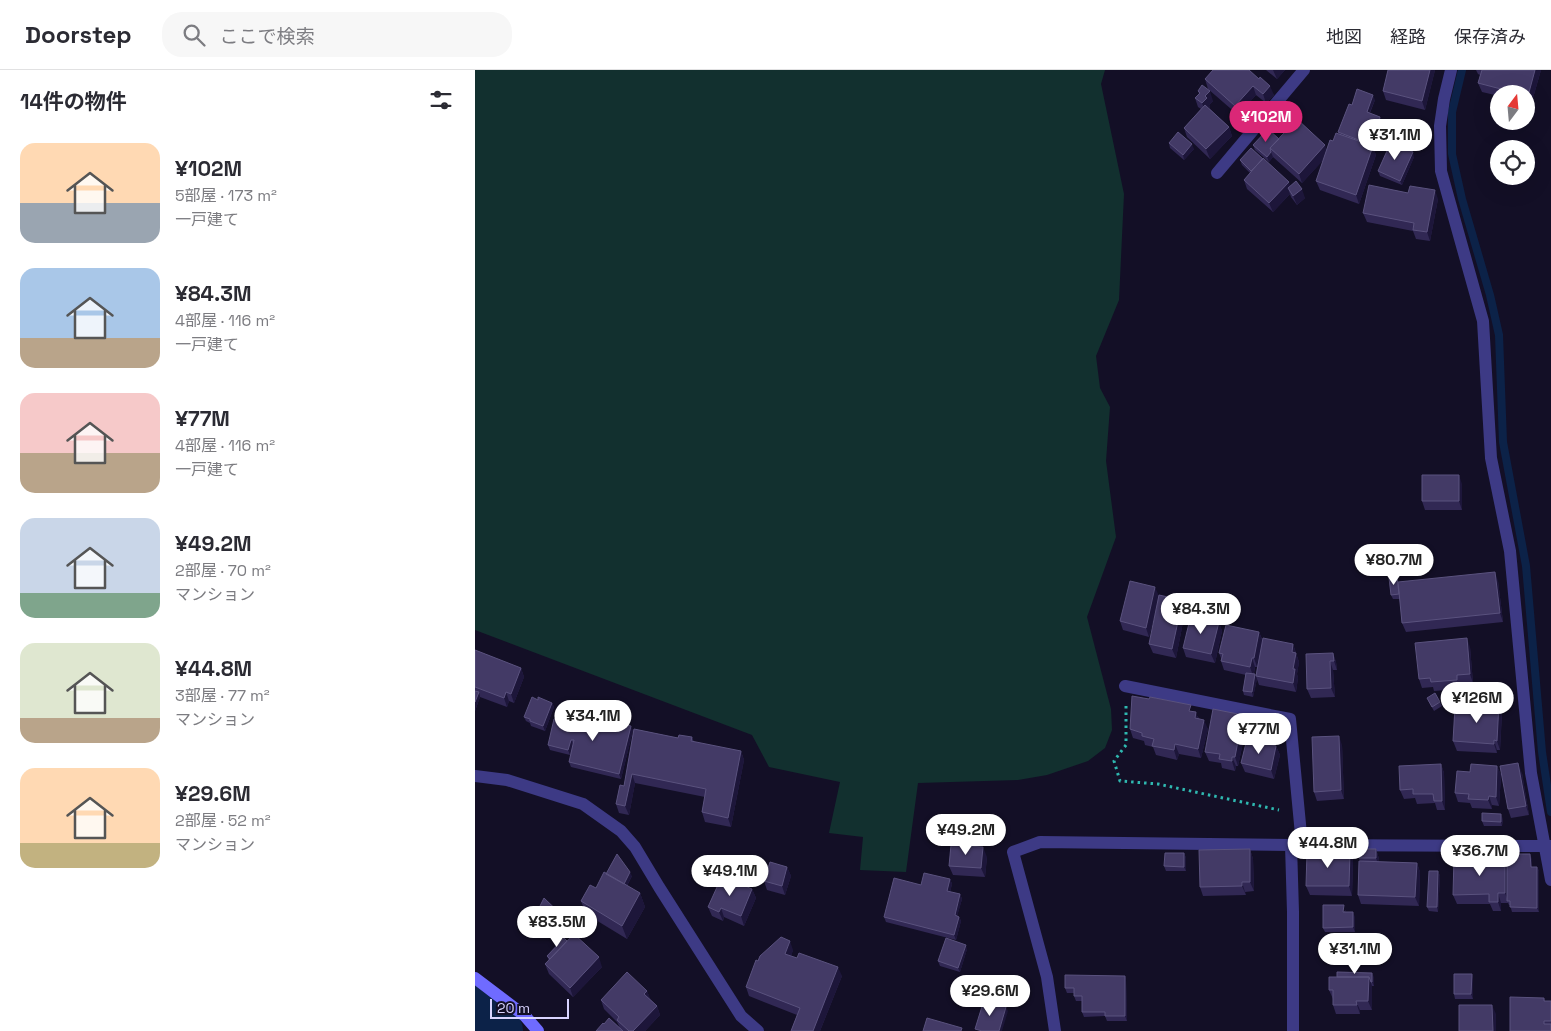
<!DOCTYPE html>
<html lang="ja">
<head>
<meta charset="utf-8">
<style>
  body { margin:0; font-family:"Space Grotesk","Noto Sans JP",sans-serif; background:#f7f7f7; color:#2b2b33; height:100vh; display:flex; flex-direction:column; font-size:19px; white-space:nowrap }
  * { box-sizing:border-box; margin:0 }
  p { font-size:16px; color:#7c7c81 }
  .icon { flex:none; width:28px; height:28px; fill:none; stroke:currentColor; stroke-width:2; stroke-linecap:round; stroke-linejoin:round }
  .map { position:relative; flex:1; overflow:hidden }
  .sheet { display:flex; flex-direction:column; background:#fff; width:475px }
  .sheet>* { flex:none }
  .needle { width:32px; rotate:16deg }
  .buttons { position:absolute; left:1015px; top:15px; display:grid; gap:10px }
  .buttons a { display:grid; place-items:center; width:45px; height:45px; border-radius:50%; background:#fff; box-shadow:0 5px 20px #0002; font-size:25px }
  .scale { position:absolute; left:15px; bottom:12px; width:79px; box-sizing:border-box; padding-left:5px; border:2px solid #d9d4ff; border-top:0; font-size:14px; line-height:18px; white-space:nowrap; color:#d9d4ff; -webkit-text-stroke:4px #130f26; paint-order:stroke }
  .price { position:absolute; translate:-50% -42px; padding:0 11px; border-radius:18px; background:#fff; color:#222; font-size:16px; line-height:32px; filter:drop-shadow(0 1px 2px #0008) }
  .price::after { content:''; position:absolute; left:50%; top:30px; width:15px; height:11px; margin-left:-8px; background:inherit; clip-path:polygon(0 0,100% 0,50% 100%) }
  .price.selected { background:#db2777; color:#fff }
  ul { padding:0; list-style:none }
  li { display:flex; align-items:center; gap:15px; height:125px; padding:0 20px }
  li span { display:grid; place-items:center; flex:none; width:140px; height:100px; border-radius:15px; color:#555 }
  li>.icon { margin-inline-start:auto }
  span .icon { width:60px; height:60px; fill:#fffc; stroke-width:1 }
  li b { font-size:21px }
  h2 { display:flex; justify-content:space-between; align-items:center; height:60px; padding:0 20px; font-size:21px }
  header { display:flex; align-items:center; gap:30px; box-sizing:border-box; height:70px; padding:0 25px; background:#fff; border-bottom:1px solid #e1e1e2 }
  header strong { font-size:24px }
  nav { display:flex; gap:28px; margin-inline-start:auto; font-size:18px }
  .search { width:350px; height:45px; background:#f7f7f7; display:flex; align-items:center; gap:12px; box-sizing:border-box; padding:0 18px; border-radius:20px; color:#7c7c81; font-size:19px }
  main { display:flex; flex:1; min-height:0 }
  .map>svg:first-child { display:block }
  .green { fill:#12302f }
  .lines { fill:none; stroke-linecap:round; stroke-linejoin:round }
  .stream { stroke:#0c2248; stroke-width:8 }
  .river { stroke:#0c2248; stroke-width:48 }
  .path { stroke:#2fb8b0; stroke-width:3; stroke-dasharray:2.5 4; stroke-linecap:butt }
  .street { stroke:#3d3a85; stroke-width:12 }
  .secondary { stroke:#6f6bff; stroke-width:12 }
  .wall { fill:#312854 }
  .shaded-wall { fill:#1d163a }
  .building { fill:#433a66; stroke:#5a527e }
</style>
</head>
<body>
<header>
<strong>Doorstep</strong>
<div class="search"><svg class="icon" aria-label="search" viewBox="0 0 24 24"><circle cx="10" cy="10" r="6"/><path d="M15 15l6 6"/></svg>ここで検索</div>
<nav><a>地図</a><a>経路</a><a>保存済み</a></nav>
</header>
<main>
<section class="sheet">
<h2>14件の物件<svg class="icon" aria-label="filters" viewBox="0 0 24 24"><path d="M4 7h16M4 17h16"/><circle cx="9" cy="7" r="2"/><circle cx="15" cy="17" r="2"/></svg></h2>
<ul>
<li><span style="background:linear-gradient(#ffd9b3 60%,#9aa5b1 0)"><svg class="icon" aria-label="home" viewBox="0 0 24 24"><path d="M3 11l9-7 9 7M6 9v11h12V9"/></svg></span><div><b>¥102M</b><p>5部屋 · 173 m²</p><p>一戸建て</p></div></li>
<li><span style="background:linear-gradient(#a9c7e8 70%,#b9a48a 0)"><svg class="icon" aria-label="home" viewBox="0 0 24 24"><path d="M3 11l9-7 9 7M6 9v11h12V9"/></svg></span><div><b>¥84.3M</b><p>4部屋 · 116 m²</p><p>一戸建て</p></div></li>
<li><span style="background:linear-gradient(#f6c9c9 60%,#b9a48a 0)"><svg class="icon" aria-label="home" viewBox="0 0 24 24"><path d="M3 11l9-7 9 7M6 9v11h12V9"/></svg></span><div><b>¥77M</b><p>4部屋 · 116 m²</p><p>一戸建て</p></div></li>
<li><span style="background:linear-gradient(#c9d6e8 75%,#7fa58c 0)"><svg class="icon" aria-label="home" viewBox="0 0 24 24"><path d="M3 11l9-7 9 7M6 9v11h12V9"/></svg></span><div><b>¥49.2M</b><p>2部屋 · 70 m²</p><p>マンション</p></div></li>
<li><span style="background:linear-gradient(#dfe7d0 75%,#b9a48a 0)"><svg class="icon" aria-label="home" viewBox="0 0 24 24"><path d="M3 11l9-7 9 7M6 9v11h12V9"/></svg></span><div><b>¥44.8M</b><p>3部屋 · 77 m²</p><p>マンション</p></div></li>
<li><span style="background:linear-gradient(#ffd9b3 75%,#c2b280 0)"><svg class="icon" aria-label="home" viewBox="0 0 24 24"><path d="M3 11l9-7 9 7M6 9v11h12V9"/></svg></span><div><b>¥29.6M</b><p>2部屋 · 52 m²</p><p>マンション</p></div></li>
</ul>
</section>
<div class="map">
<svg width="1076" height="961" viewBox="0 0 1076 961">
  <rect width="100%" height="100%" fill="#130f26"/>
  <path class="green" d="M0 0H630L626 14 649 124 644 230 621 286 625 318 635 337 631 391 641 467 612 547 636 639 637 660 630 678 613 691 572 705 543 710 443 713 431 802 385 800 388 767 354 763 365 712 294 697 277 665 0 560Z"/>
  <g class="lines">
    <path class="stream" d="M987 0 977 42V84L987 129 1015 225 1024 265 1028 372 1051 496 1067 682 1076 742"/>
    <path class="river" d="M0 940 24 961"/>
    <path class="path" d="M651 636V675L639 691 645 711 683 714 804 740"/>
    <path class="street" d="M976 0 969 29 965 56 966 101 1008 251 1016 388 1035 481 1056 703 1076 810
      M742 103 829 0
      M650 616 815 649 827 775
      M0 706 32 710 108 734 146 761 160 777 184 817 266 946 283 961
      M816 775 818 842V961
      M580 961 572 907 538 782 565 772 816 775 1076 776"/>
    <path class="secondary" d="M0 908 50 946 63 961"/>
  </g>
  <path class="wall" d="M774 0 799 25 791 33 781 25 763 45 733 19 730 9Z
    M791 0H810L802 9Z
    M913 0H960L950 40 911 30 908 21Z
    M1001 0H1066L1056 35 1051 34V24H1024V26L1007 22 1003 13 1005 5 1003 4Z
    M723 21 738 31 734 35 735 37 734 38 754 57 757 66 735 89 712 67 709 58 726 39 723 37 720 28 724 24Z
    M900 30 895 43 905 47 907 52 897 75 901 85 884 134 845 120 841 111 849 89 827 113 798 87 794 92 780 80 778 75 804 69 852 80 864 64 863 62 877 35Z
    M694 73 719 79 709 90 695 78Z
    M939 87 927 115 905 106 903 101Z
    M765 90 816 116 830 128 822 135 816 127 815 124 798 142 772 119 769 110 775 103 767 95Z
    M963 129 955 171 941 169 938 161 892 152 888 143Z
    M987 414V440H950L947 431Z
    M1023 511 1028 552 931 562 927 553 925 529H918L916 525 924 512Z
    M684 526 674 567 648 560 645 551Z
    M702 529 703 533 710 542 701 588 678 583 674 574Z
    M744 552 747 561 740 593 711 587 708 578Z
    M784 562 788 571 818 574 824 592 822 604 823 608 821 622 784 615 781 606 782 597H780L779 604H780L782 609 778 627 769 625 768 621 771 605 749 600 746 591V588L744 583Z
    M995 577 998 613 985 614 986 619 959 621 958 617 947 618 944 609Z
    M0 580 46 598 49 607 39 633 34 631 32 637 5 627 0 641Z
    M858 583 861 592 862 600H858L860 627 836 628 832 619Z
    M952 628 965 632 967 636 959 641 954 632Z
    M63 630 77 633 79 637 70 661 56 656 55 653 51 651 49 647Z
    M718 641 733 659 726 688 704 684 702 690 681 685 678 677 670 675 669 671 658 668 655 659Z
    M1027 643 1025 680H1022V683L982 681 978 671Z
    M768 645 772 654 763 696H761L760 701 747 698 746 693 734 691 730 682Z
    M99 654 100 656H103L158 660 146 709 96 697 94 692 98 674 95 685 75 680 73 675Z
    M159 659 203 668 217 667 219 672 266 681 269 690 256 757 230 752 227 742 230 727 160 713 154 745 144 743 141 734 149 716Z
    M867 675 869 729 842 731 839 722Z
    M801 676 805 685 799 709 770 702 766 693Z
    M966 694 969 703 970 740H962L960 733 942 734 940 728 929 729 925 720Z
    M1022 696 1026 705 1024 736 1017 735V739L997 738 995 733 983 732 980 723 995 702Z
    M1047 703 1054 745 1036 748 1033 739Z
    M1028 749 1027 756H1009L1007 751Z
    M775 779 778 789 779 821 770 822 771 825 728 826 725 817Z
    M901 779 904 789V792L942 793 945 802 944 836 886 834 883 825 885 791 884 788Z
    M875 782 878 791 877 826 835 825 831 816Z
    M709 783 711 788V801H691L689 796Z
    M512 787 510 807 478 805 474 796Z
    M1057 789V797H1062L1064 801V842H1037L1035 835H1034L1033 833H1026V841H1018L1015 834H982L978 825 1032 793Z
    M312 797 316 806 310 825 292 820 289 811Z
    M963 801 965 806 963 842 954 841 952 837Z
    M131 804 157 806 152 816 165 823 170 837 152 869 111 844 106 831 121 818Z
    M475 809 477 814 475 822 485 824 487 829 482 846 484 847 486 851 481 870 411 852 409 847 446 815Z
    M277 819 281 828 269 856 249 847 248 851 237 846 233 837Z
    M871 840 870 842 880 847V862H850L848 858Z
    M61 844 92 850 94 855 80 867 63 848Z
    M92 871 127 897 98 927 74 904 70 894 74 891 72 886Z
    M492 879 485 902 465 896 463 891Z
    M318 880 316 886 367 906 345 961H316L322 945 274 926 271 917 283 891Z
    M997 904 998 909V929H980L979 924Z
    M650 906 651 910 652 951H632L630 946 609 947 607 942V931H601L599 926V923H592L590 918Z
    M899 907V916H897V940H885V944H861L858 935V929L854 920Z
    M172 921 175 929 182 936 185 945 170 961H121L145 958 142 952 129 939 126 930Z
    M1069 928 1070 931H1076V961H1035Z"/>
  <path class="shaded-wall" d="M798 0H810L802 9Z
    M955 0H960L950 40 947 31Z
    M1060 0H1066L1056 35 1053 26Z
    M778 16 781 25 763 45 760 36Z
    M795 16 799 25 791 33 788 24Z
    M735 21 738 31 734 35 735 37 731 43 727 33 730 26Z
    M898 25 900 30 893 46 892 42Z
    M905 47 907 52 896 79 894 74Z
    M754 57 757 66 735 89 731 79Z
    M717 74 719 79 709 90 708 85Z
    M850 75 854 84 827 113 824 104Z
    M898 76 901 85 884 134 881 125Z
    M796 82 798 87 794 92 792 87Z
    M938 82 939 87 927 115 925 111Z
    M814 112 817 121 813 118 815 124 798 142 794 133Z
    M827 119 830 128 822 135 818 126Z
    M960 120 963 129 955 171 952 162Z
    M984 405 987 414V440L984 431Z
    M1020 502 1023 511 1028 552 1025 543Z
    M680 517 684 526 674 567 671 558Z
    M707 533 710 542 701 588 697 579Z
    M744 552 747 561 740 593 736 584Z
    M784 562 788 572 782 597 779 588Z
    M992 568 995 577 998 613 995 604Z
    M818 574 824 592 822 604 823 608 821 622 818 613V599L817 582Z
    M858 583 861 592 862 600 859 591Z
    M777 588 780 597 778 606 775 597Z
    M855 591 858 600 860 627 856 618Z
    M46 598 49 607 39 633 36 624Z
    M780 604 782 609 778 627 777 622Z
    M4 622 5 627 0 641V632Z
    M31 622 34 631 32 637 29 628Z
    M77 633 79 637 70 661 68 656Z
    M1024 633 1027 643 1025 680 1022 671Z
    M721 642 724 651 720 648Z
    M768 645 772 654 763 696 760 687Z
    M729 650 733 659 726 688 723 679Z
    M156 656 158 660 146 709 144 704Z
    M864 666 867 675 869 729 866 720Z
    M96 670 98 674 95 685 93 680Z
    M1019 670 1022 680V683L1019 674Z
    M700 674 704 684 702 690 699 680Z
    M801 676 805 685 799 709 796 700Z
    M266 681 269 690 256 757 253 748Z
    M757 687 761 696 760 701 757 691Z
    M1043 693 1047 703 1054 745 1051 736Z
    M966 694 969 703 970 740 967 731Z
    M1022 696 1026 705 1024 736 1021 727Z
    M157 704 160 713 154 745 150 736Z
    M1014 726 1017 735V739L1013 730Z
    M1026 744 1028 749 1027 756 1026 752Z
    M508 777 512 787 510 807 506 798Z
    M775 779 778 789 779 821 775 812Z
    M901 779 904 789V797L901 788Z
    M875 782 878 791 877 826 874 816Z
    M709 783 711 788V801L709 797Z
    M1055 784 1057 789V801L1056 797Z
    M1030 788 1034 797 1033 831 1030 823Z
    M942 793 945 802 944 836 940 827Z
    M312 797 316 806 310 825 307 816Z
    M1062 797 1064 801V842L1062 838Z
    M963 801 965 806 963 842 962 837Z
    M155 802 157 806 149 821 147 816Z
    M475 809 477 814 474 826 472 821Z
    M767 812 770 822 771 825 767 816Z
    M277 819 281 828 269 856 266 846Z
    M165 823 170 837 152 869 147 856Z
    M1023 823 1026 833V841L1023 832Z
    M485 824 487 829 481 850 480 845Z
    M246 838 249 847 248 851 244 842Z
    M878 842 880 847V862L878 857Z
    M484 847 486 851 481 870 479 865Z
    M92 850 94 855 80 867 79 862Z
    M315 871 318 880 314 893 310 884Z
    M491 875 492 879 485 902 483 898Z
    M124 887 127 897 98 927 95 918Z
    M363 897 367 906 345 961H338Z
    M897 903 899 907V916L897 912Z
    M997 904 998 909V929L996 924Z
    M650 906 651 910 652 951 650 946Z
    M894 907 897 916V940L893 931Z
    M172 921 176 930 169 924Z
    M881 931 885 940V944L882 935Z
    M1017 935 1021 944V961H1018Z
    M182 936 185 945 170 961H158Z
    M531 937 533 941 527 961H524Z"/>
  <path class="building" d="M738 0H774L784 9 785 7 795 16 788 24 778 16 760 36 730 9Z
    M913 0H955L947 31 908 21Z
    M1007 0H1060L1053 26 1051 25V24H1045L1003 13Z
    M727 15 735 21 730 26 732 28 727 33 720 28 725 23 723 21Z
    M882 19 898 25 892 42 905 47 894 74 863 62 874 34 877 35Z
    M730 35 754 57 731 79 709 58Z
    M822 49 850 75 824 104 795 78Z
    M793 59 804 69 795 78 796 82 792 87 778 75Z
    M703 62 717 74 708 85 694 73Z
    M861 63 898 76 881 125 841 111 855 70 858 71Z
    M916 72 938 82 925 111 903 101Z
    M776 78 788 89 776 101 765 90Z
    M788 88 814 112 794 133 769 110Z
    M821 111 827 119 818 126 813 118Z
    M894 115 933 123 935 116 960 120 952 162 938 160 939 153 888 143Z
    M947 405H984V431H947Z
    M1020 502 1025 543 927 553 923 512Z
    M922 507 924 524 916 525 914 508Z
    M655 511 680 517 671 558 645 551Z
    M684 525 702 529 701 532 707 533 697 579 674 574Z
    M716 545 744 552 736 584 708 578Z
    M751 555 784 562 779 588H777L775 597 746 591 748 584 744 583Z
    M788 568 818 574 817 582 821 583 818 599H820L818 613 781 606Z
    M992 568 995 604 982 605V610L956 612 955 608 944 609 940 573Z
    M0 580 46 598 36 624 31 622 29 628 0 617Z
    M858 583 859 591H855L856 618 832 619 831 584Z
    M771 603 780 604 777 622 768 621Z
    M0 621 4 622 0 632Z
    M960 623 965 632 957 637 952 628Z
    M657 626 674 629 675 627 716 635 714 641 721 642 720 648 729 650 723 679 700 674 699 680 677 676 679 669 667 666V663L655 659Z
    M57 627 63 630V627L77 633 68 656 55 651V649L49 647Z
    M1005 632 1024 633 1022 671 1019 670V674L978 671 980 637 998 638V634H1005Z
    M738 639 768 645 760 687H757V691L744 689 745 684 730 682Z
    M106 644 156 656 144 704 94 692 99 670H96L93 680 73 675 79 649 99 654V656H103Z
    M159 659 203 668 204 665 217 667 216 671 266 681 253 748 227 742 231 719 157 704 150 736 141 734 145 715 149 716Z
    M864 666 866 720 839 722 837 667Z
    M772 669 801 676 796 700 766 693Z
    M1043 693 1051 736 1033 739 1025 696Z
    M966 694 967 731H959L958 724H938V719L925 720 924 696Z
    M996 694 1022 696 1021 727 1014 726 1013 730 993 729 994 724 980 723 982 701 995 702Z
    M1007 743 1026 744V752L1007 751Z
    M476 775 508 777 506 798 474 796Z
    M775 779V812H767V816L725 817 724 780Z
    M884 779H901V788H884Z
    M832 782H875L874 816H831Z
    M690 783H709V797L689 796Z
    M142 784 155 802 149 814 131 804Z
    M1032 784H1055L1056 797H1062V838L1035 837V831H1032Z
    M979 788H1030V823H1023V832H1014V824L978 825Z
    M884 791 942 793 940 827 883 825Z
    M295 792 312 797 307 816 289 811Z
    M954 801H963L962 837H952Z
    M129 802 165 823 147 856 106 831 115 815 121 818Z
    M449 803 475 809 472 821 485 824 480 845 484 847 479 865 409 847 419 808 446 815Z
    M247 806 277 819 266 846 246 838 244 842 233 837Z
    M69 828 92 850 79 862 61 844Z
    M848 835H869L868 842H878V857L848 858Z
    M99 864 124 887 95 918 70 894Z
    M306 867 315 871 310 884 322 888 324 883 363 897 338 961H316L325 938 271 917 281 890 283 891 285 886Z
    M89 868 92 871 75 889 72 886Z
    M471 868 491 875 483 898 463 891Z
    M152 902 172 921 169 924 182 936 158 961H154L142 950 144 947 126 930Z
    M862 902 897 903V912H896L894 907H862Z
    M979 904H997L996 924H979Z
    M590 905 650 906V946H630V942H607V926H599V918H590Z
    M854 907H894L893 931H881L882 935H858V920H854Z
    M1035 927 1069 928V931H1076V951H1069V954H1076V961H1035Z
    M509 930 531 937 524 961H507L500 959Z
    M984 935H1017L1018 961H984Z
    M134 948 148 961H121L128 953 129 954Z
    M452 948 487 958 486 961H448Z"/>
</svg>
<div class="buttons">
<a><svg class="needle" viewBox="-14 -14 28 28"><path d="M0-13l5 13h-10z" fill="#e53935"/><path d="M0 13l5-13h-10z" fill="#7c7c81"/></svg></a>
<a><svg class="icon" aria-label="locate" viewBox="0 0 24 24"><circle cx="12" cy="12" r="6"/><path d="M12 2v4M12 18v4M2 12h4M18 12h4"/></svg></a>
</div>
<div class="scale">20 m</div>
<b class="price selected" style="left:791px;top:73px">¥102M</b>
<b class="price" style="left:920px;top:91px">¥31.1M</b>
<b class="price" style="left:919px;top:516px">¥80.7M</b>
<b class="price" style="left:726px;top:565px">¥84.3M</b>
<b class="price" style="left:1002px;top:654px">¥126M</b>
<b class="price" style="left:118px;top:672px">¥34.1M</b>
<b class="price" style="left:784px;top:685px">¥77M</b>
<b class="price" style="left:491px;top:786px">¥49.2M</b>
<b class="price" style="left:853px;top:799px">¥44.8M</b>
<b class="price" style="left:1005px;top:807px">¥36.7M</b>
<b class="price" style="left:255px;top:827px">¥49.1M</b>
<b class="price" style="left:82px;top:878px">¥83.5M</b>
<b class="price" style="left:880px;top:905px">¥31.1M</b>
<b class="price" style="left:515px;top:947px">¥29.6M</b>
</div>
</main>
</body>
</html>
